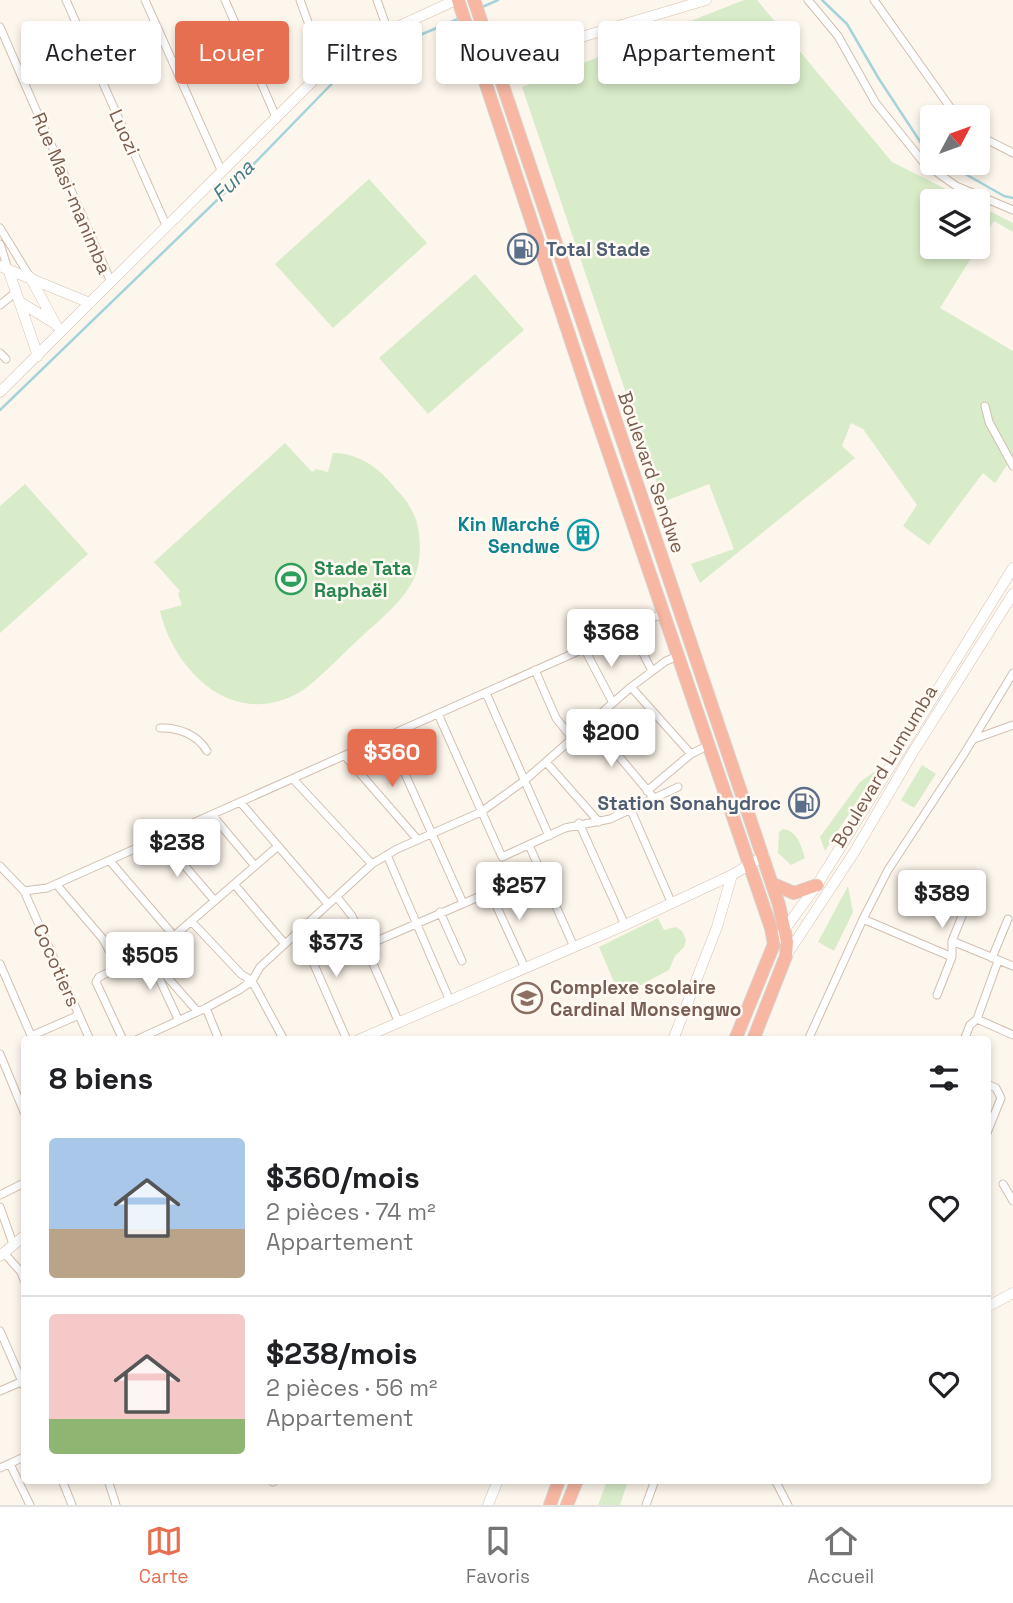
<!DOCTYPE html>
<html lang="fr">
<head>
<meta charset="utf-8">
<style>
  body { margin:0; font-family:"Space Grotesk",sans-serif; background:#f2f2f2; color:#202124; height:100vh; display:flex; flex-direction:column; font-size:26px; white-space:nowrap }
  * { box-sizing:border-box; margin:0 }
  p { font-size:23px; color:#757577 }
  .icon { flex:none; width:38px; height:38px; fill:none; stroke:currentColor; stroke-width:2; stroke-linecap:round; stroke-linejoin:round }
  .map { position:relative; flex:1; overflow:hidden }
  .sheet { position:absolute; left:21px; top:1036px; width:970px; height:448px; display:flex; flex-direction:column; background:#fff; border-radius:7px; box-shadow:0 4px 10px #0003 }
  .sheet>* { flex:none }
  .hud { position:absolute; left:21px; top:21px; width:971px; height:63px; display:flex; gap:14px }
  .needle { width:46px; rotate:49deg }
  .controls { position:absolute; left:920px; top:105px; display:grid; gap:14px }
  .controls a { display:grid; place-items:center; width:70px; height:70px; border-radius:7px; background:#fff; box-shadow:0 4px 10px #0003; font-size:35px }
  .price { position:absolute; translate:-50% -60px; padding:0 16px; border-radius:7px; background:#fff; color:#222; font-size:23px; line-height:46px; filter:drop-shadow(0 2px 4px #0008) }
  .price::after { content:''; position:absolute; left:50%; top:42px; width:21px; height:16px; margin-left:-10px; background:inherit; clip-path:polygon(0 0,100% 0,50% 100%) }
  .price.current { background:#e76f51; color:#fff }
  ul { padding:0; list-style:none }
  li { display:flex; align-items:center; gap:21px; height:175px; padding:0 28px }
  li+li { border-top:2px solid #e0e0e0 }
  li span { display:grid; place-items:center; flex:none; width:196px; height:140px; border-radius:7px; color:#555 }
  li>.icon { margin-inline-start:auto }
  span .icon { width:84px; height:84px; fill:#fffc; stroke-width:1 }
  li b { font-size:30px }
  h2 { display:flex; justify-content:space-between; align-items:center; height:84px; padding:0 28px; font-size:30px }
  .pill { padding:0 24px; border-radius:7px; background:#fff; box-shadow:0 4px 10px #0003; font-size:24px; line-height:63px }
  .pill.current { background:#e76f51; color:#fff }
  .dock { display:flex; justify-content:space-around; align-items:center; height:98px; border-top:2px solid #e0e0e0; background:#fff; font-size:19px; color:#757577 }
  .dock a { display:grid; justify-items:center; gap:4px }
  .dock .current { color:#e76f51 }
  .map>svg:first-child { display:block }
  .green { fill:#d8ecc9 }
  .lines { fill:none; stroke-linecap:round; stroke-linejoin:round }
  .stream { stroke:#a5d3da; stroke-width:2.5 }
  .street-casing { stroke:#d1beb0; stroke-width:9 }
  .secondary-casing { stroke:#d6c0b0; stroke-width:11 }
  .highway-casing { stroke:#dad1cd; stroke-width:14 }
  .street { stroke:#fff; stroke-width:7 }
  .secondary { stroke:#fff; stroke-width:10 }
  .highway { stroke:#f7b7a3; stroke-width:12 }
  .labels { text-anchor:middle; stroke-width:5; stroke-linejoin:round; paint-order:stroke }
  .street-label { font-size:19px; fill:#7a5c4d; stroke:#fffaf3 }
  .service-label { font-size:19px; font-weight:bold; fill:#4e5e75; stroke:#fffaf3; text-anchor:start }
  .culture-label { font-size:19px; font-weight:bold; fill:#0d838f; stroke:#fffaf3; text-anchor:end }
  .leisure-label { font-size:19px; font-weight:bold; fill:#27864d; stroke:#fffaf3; text-anchor:start }
  .education-label { font-size:19px; font-weight:bold; fill:#785e54; stroke:#fffaf3; text-anchor:start }
  .water-label { font-size:21px; font-style:italic; fill:#437c86; stroke:#fffaf3 }
</style>
</head>
<body>
<div class="map">
<svg width="1013" height="1505" viewBox="0 0 1013 1505">
  <rect width="100%" height="100%" fill="#fdf6ec"/>
  <path class="green" d="M744 0H757L892 162 970 201H933V247H978L940 308 1013 351V456L995 483 983 473 929 545 903 526 917 505 863 429 851 423 842 446 855 458 700 583 691 564 734 549 709 484 663 502 522 87Z
    M369 179 427 243 333 328 275 264Z
    M978 205 1013 223V232L994 221 978 246Z
    M475 274 524 330 428 414 379 358Z
    M285 443 312 472 316 469 328 472 333 453C357 452 381 469 395 488 401 494 407 501 411 509 420 522 422 550 418 566 412 596 380 619 359 639 342 654 318 681 300 692 235 730 175 673 160 611L182 605 178 594 180 591 154 562Z
    M25 484 88 554 0 633V506Z
    M922 765 936 774 914 808 901 800Z
    M877 770 825 851 820 837 860 782Z
    M783 829C798 831 801 846 805 858L791 865 778 853 779 832Z
    M848 886 853 912 834 951 818 942Z
    M658 918 664 930 676 927 682 931 686 940 684 947 675 956 669 970 620 996 599 947Z
    M607 1481H628L620 1505H598Z"/>
  <g class="lines">
    <path class="stream" d="M822 0 847 24 879 79 927 152 933 155
      M480 8 498 0
      M946 163 1004 196 1013 198
      M0 410 242 176 351 64 458 19"/>
    <g class="street-casing">
      <path id="street" d="M66 0 166 225
        M145 0 221 170
        M225 0 276 117
        M300 0 325 69
        M377 0 388 31
        M808 0 838 36 875 102 924 163 956 186 1013 210
        M874 0 957 117
        M0 27 111 282
        M978 135 1013 153
        M0 228 30 277
        M0 244 8 269
        M0 305 16 292
        M0 353 6 359
        M985 406 989 422 1013 466
        M630 628 652 671
        M585 650 613 703
        M535 670 556 718 572 738
        M631 687 691 754
        M486 693 549 836
        M438 714 502 857 565 828 610 819 678 787
        M590 722 653 797
        M160 728C178 727 198 735 207 751
        M388 736 463 903
        M974 739 1013 725
        M345 756 418 840
        M546 762 599 822
        M293 779 372 864
        M647 791 691 754 709 745
        M241 803 328 904
        M630 808 672 904
        M213 816 255 866
        M579 823 625 925
        M161 838 214 900
        M529 845 574 947
        M387 855 450 1001
        M110 861 174 936
        M0 866 24 891 90 1040
        M56 884 103 939 118 967
        M234 884 285 944
        M24 891 47 888 664 613
        M337 897 352 916 399 1023
        M440 912 462 961
        M863 919 952 957
        M191 921 241 974 252 981 284 1040
        M296 934 312 960 347 1040
        M952 941 1013 966
        M365 946 490 892 525 968
        M147 954 197 1011
        M992 958 1008 919
        M152 963 178 1019
        M0 964 33 1040
        M937 995 952 957V941L978 876
        M206 1008 219 1040
        M977 1019 1013 1035
        M31 1036 79 1015
        M123 1040 96 982 99 977 147 954 174 936 277 847
        M136 1040 206 1008 239 990 252 981 260 967 372 864 397 849 481 812 524 781 631 687 666 661 678 656
        M808 1040 863 919 888 870 964 754 1013 673
        M964 1040 970 1025 977 1019 998 961
        M0 1054 24 1112
        M987 1084 996 1088 1001 1098 987 1133
        M1003 1184 1013 1201
        M0 1195 22 1184
        M0 1207 13 1244
        M4 1253 21 1272 24 1280
        M0 1331 24 1386
        M0 1391 23 1381
        M10 1464 30 1505
        M0 1468 24 1457
        M62 1480 72 1505
        M108 1480 116 1505
        M273 1480V1482
        M775 1480 788 1505
        M646 1505 655 1480"/>
    </g>
    <g class="secondary-casing">
      <path id="secondary" d="M481 70 578 38 706 0
        M0 266 90 303
        M8 269 38 356
        M30 277 56 325
        M20 302 54 323
        M0 392 325 69 360 44 456 0
        M774 944 817 885 1013 568
        M786 956 855 851 913 752 1013 594
        M358 1040 625 925 732 875 764 856
        M673 1040 717 927 732 875
        M0 1256 24 1236
        M987 1307 1013 1293
        M488 1505 498 1480"/>
    </g>
    <g class="highway-casing">
      <path id="highway" d="M458 0 594 410 771 928 774 944 735 1040
        M474 0 779 905 787 942 786 956 753 1040
        M773 884 794 893 817 885
        M550 1505 559 1480
        M567 1505 577 1480"/>
    </g>
    <use href="#street" class="street"/>
    <use href="#secondary" class="secondary"/>
    <use href="#highway" class="highway"/>
  </g>
  <defs>
    <g id="fuel-ring" transform="scale(1.575)"><circle r="9.5" fill="#fffaf3" stroke="#5c6f8a" stroke-width="1.5"/><path d="M-5.5-6h7V0h2V4h1.3V-2.5L3-4.5l.8-.8L6-3V5H2.5V1h-1V6h-7ZM-4.2-4.7v3.2H.2V-4.7Z" fill="#5c6f8a"/></g>
    <g id="building-ring" transform="scale(1.575)"><circle r="9.5" fill="#fffaf3" stroke="#0f9aa8" stroke-width="1.5"/><path d="M-4-6H4V6H1V3H-1V6H-4ZM-2.5-4.3h1.7v1.8h-1.7ZM.8-4.3h1.7v1.8H.8ZM-2.5-1h1.7V.8h-1.7ZM.8-1h1.7V.8H.8Z" fill="#0f9aa8"/></g>
    <g id="stadium-ring" transform="scale(1.575)"><circle r="9.5" fill="#fffaf3" stroke="#2e9e5b" stroke-width="1.5"/><path d="M0-5a6.5 5 0 1 0 0 10a6.5 5 0 1 0 0-10ZM-3.5-1.8h7v3.6h-7Z" fill="#2e9e5b"/></g>
    <g id="school-ring" transform="scale(1.575)"><circle r="9.5" fill="#fffaf3" stroke="#8d6e63" stroke-width="1.5"/><path d="M0-5L7-2L0 1L-7-2ZM-4 1L0 2.5L4 1V4Q0 6-4 4Z" fill="#8d6e63"/></g>
  </defs>
  <g fill-rule="evenodd">
    <use href="#fuel-ring" x="523" y="249"/>
    <use href="#building-ring" x="583" y="535"/>
    <use href="#stadium-ring" x="291" y="579"/>
    <use href="#fuel-ring" x="804" y="803"/>
    <use href="#school-ring" x="527" y="998"/>
  </g>
  <g class="labels">
    <g class="street-label">
      <text transform="translate(125 132) rotate(66)" y="7">Luozi</text>
      <text transform="translate(72 193) rotate(67)" y="7">Rue Masi-manimba</text>
      <text transform="translate(652 472) rotate(71)" y="7">Boulevard Sendwe</text>
      <text transform="translate(884 766) rotate(-59)" y="7">Boulevard Lumumba</text>
      <text transform="translate(57 965) rotate(66)" y="7">Cocotiers</text>
    </g>
    <g class="service-label">
      <text x="546" y="256">Total Stade</text>
      <text x="781" y="810" text-anchor="end">Station Sonahydroc</text>
    </g>
    <g class="culture-label">
      <text x="560" y="531">Kin Marché<tspan x="560" dy="22">Sendwe</tspan></text>
    </g>
    <g class="leisure-label">
      <text x="314" y="575">Stade Tata<tspan x="314" dy="22">Raphaël</tspan></text>
    </g>
    <g class="education-label">
      <text x="550" y="994">Complexe scolaire<tspan x="550" dy="22">Cardinal Monsengwo</tspan></text>
    </g>
    <g class="water-label">
      <text transform="translate(233 181) rotate(-45)" y="7">Funa</text>
    </g>
  </g>
</svg>
<div class="controls">
<a><svg class="needle" viewBox="-14 -14 28 28"><path d="M0-13l5 13h-10z" fill="#e53935"/><path d="M0 13l5-13h-10z" fill="#757577"/></svg></a>
<a><svg class="icon" aria-label="layers" viewBox="0 0 24 24"><path d="M12 4l9 5-9 5-9-5zM3 14l9 5 9-5"/></svg></a>
</div>
<b class="price" style="left:611px;top:669px">$368</b>
<b class="price" style="left:611px;top:769px">$200</b>
<b class="price current" style="left:392px;top:789px">$360</b>
<b class="price" style="left:177px;top:879px">$238</b>
<b class="price" style="left:519px;top:922px">$257</b>
<b class="price" style="left:942px;top:930px">$389</b>
<b class="price" style="left:336px;top:979px">$373</b>
<b class="price" style="left:150px;top:992px">$505</b>
<div class="hud">
<a class="pill">Acheter</a>
<a class="pill current">Louer</a>
<a class="pill">Filtres</a>
<a class="pill">Nouveau</a>
<a class="pill">Appartement</a>
</div>
<section class="sheet">
<h2>8 biens<svg class="icon" aria-label="filters" viewBox="0 0 24 24"><path d="M4 7h16M4 17h16"/><circle cx="9" cy="7" r="2"/><circle cx="15" cy="17" r="2"/></svg></h2>
<ul>
<li><span style="background:linear-gradient(#a9c7e8 65%,#b9a48a 0)"><svg class="icon" aria-label="home" viewBox="0 0 24 24"><path d="M3 11l9-7 9 7M6 9v11h12V9"/></svg></span><div><b>$360/mois</b><p>2 pièces · 74 m²</p><p>Appartement</p></div><svg class="icon" aria-label="heart" viewBox="0 0 24 24"><path d="M12 20l-8-8c-3-5 5-10 8-4 3-6 11-1 8 4z"/></svg></li>
<li><span style="background:linear-gradient(#f6c9c9 75%,#8fb573 0)"><svg class="icon" aria-label="home" viewBox="0 0 24 24"><path d="M3 11l9-7 9 7M6 9v11h12V9"/></svg></span><div><b>$238/mois</b><p>2 pièces · 56 m²</p><p>Appartement</p></div><svg class="icon" aria-label="heart" viewBox="0 0 24 24"><path d="M12 20l-8-8c-3-5 5-10 8-4 3-6 11-1 8 4z"/></svg></li>
</ul>
</section>
</div>
<nav class="dock">
<a class="current"><svg class="icon" aria-label="map" viewBox="0 0 24 24"><path d="M3 6l6-2 6 2 6-2v14l-6 2-6-2-6 2zM9 4v14M15 6v14"/></svg>Carte</a>
<a><svg class="icon" aria-label="saved" viewBox="0 0 24 24"><path d="M7 4h10v16l-5-4-5 4z"/></svg>Favoris</a>
<a><svg class="icon" aria-label="home" viewBox="0 0 24 24"><path d="M3 11l9-7 9 7M6 9v11h12V9"/></svg>Accueil</a>
</nav>
</body>
</html>
